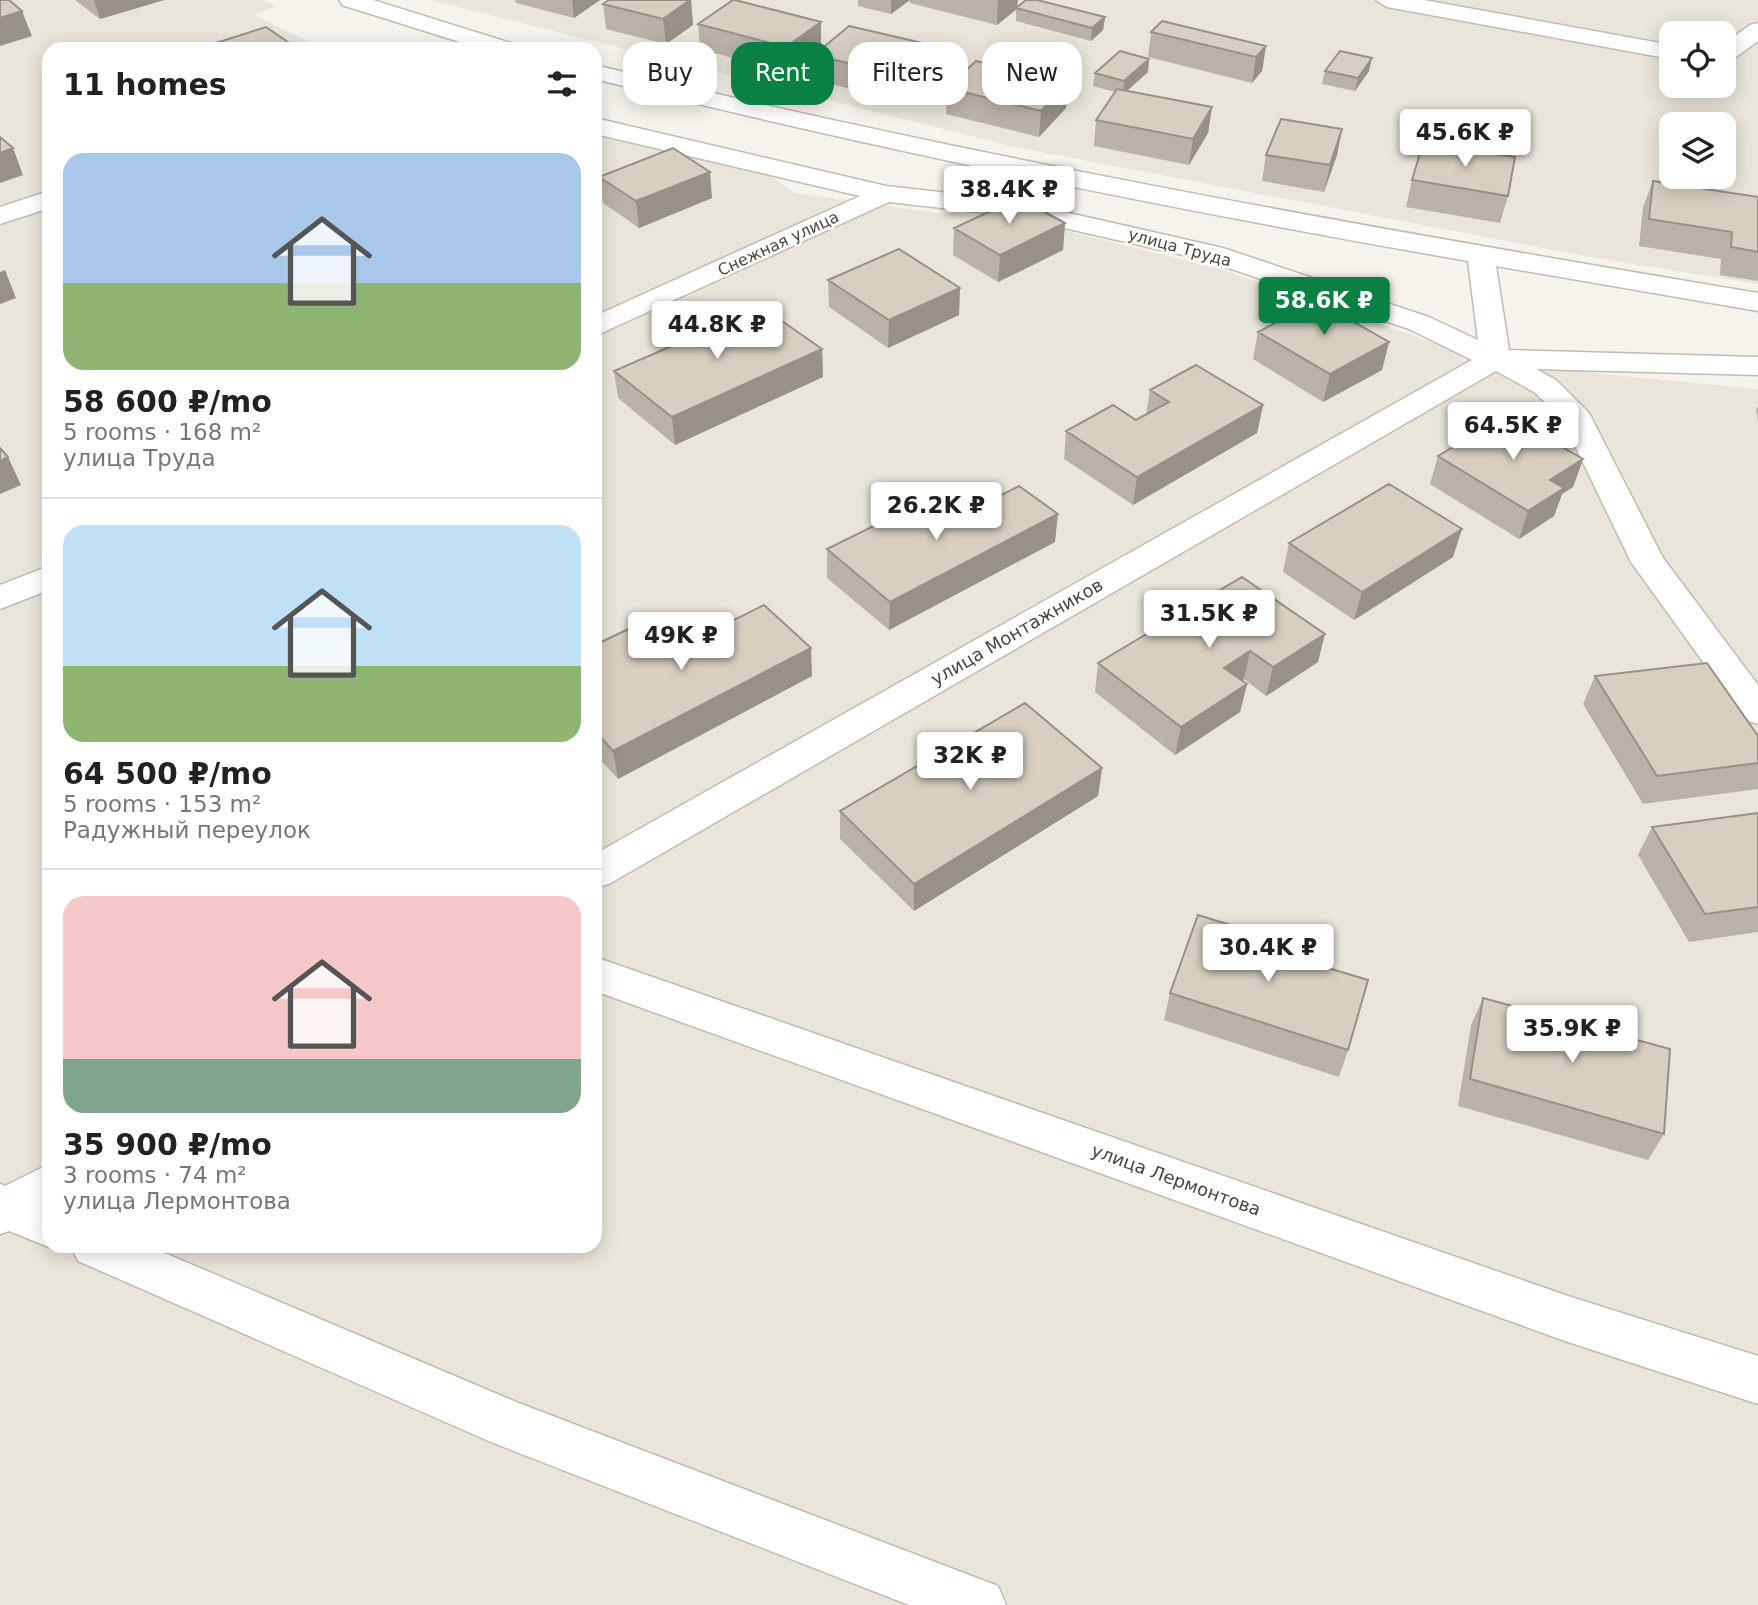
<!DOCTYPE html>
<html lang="en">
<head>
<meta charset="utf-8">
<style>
  body { margin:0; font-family:"DejaVu Sans",sans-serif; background:#f6f6f6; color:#222; height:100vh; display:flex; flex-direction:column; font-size:26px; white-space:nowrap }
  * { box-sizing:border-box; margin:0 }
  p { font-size:23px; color:#767676 }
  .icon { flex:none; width:38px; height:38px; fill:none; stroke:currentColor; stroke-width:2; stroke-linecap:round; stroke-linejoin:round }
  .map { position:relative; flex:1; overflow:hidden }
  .details { position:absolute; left:42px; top:42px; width:560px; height:1211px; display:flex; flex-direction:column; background:#fff; border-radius:21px; box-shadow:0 4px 18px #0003 }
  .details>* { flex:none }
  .top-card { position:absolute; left:623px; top:42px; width:665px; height:63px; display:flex; gap:14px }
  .buttons { position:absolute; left:1659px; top:21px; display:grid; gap:14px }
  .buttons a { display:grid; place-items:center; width:77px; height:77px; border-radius:14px; background:#fff; box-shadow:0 4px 18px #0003; font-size:35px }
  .price { position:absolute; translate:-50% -60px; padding:0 16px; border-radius:7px; background:#fff; color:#222; font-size:23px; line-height:46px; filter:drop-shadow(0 2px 4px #0008) }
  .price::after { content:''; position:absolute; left:50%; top:42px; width:21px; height:16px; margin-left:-10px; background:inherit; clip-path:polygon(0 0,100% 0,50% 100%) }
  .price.selected { background:#0b8043; color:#fff }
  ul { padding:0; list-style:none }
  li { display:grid; align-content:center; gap:14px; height:371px; padding:0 21px }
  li+li { border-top:2px solid #e0e0e0 }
  li span { display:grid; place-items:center; height:217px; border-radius:21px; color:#555 }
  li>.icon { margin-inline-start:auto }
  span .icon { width:126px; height:126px; fill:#fffc; stroke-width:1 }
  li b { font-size:30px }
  h2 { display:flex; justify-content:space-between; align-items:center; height:84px; padding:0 21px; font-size:30px }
  .pill { padding:0 24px; border-radius:21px; background:#fff; box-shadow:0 4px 18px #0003; font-size:24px; line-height:63px }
  .pill.selected { background:#0b8043; color:#fff }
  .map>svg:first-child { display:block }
  .residential { fill:#eae5da; fill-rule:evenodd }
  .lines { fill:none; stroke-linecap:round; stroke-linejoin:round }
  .minor-casing { stroke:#c2bbae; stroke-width:3 }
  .minor { fill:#fff; fill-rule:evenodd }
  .wall { fill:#bab2a6 }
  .shaded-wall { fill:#979187 }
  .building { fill:#d8cfc1; stroke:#979187; stroke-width:2 }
  .labels { text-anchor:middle; stroke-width:5; stroke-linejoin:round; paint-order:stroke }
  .far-street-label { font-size:16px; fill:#4b4439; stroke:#fff }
  .street-label { font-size:18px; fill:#4b4439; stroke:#fff }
</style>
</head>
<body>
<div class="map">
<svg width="1758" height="1605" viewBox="0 0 1758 1605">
  <rect width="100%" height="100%" fill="#f6f3ec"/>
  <path class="residential" d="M0 0H263L276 6 254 15 323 49H49V1246H595V136L771 176 794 193 945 214 1003 215 1220 269 1441 345 1602 374 1758 389V1605H0Z
    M430 0H1758V284L1590 257 1015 147ZM1671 33H1724V86H1671ZM1671 124H1724V177H1671Z"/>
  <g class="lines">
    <g class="minor-casing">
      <path id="minor" d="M339 0H373L514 44 518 49H482L342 5Z
        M1376 0H1424L1671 45V59L1387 7Z
        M1758 23V41L1732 60 1724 62V44L1750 25Z
        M595 65C979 159 1368 228 1758 293V311L1496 266 1509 350 1758 357V375L1536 369 1556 380 1589 413 1663 558 1758 685V724L1745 720 1631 562 1561 417 1534 392 1496 371 609 884 595 888V854L1472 360 1409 329 1205 260 1012 216 889 202 595 336V316L860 196 595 134V118L886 186 1012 200 1223 248 1429 317 1478 340 1468 261C1175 210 884 151 595 79Z
        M49 191V208L0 224V207Z
        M49 566V590L0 609V585Z
        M595 957 1568 1296 1758 1356V1404L1568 1342 595 991Z
        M49 1164V1246H52L49 1247 9 1231 0 1234V1184L5 1186Z
        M71 1246H148L516 1402 998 1586 1006 1605H909L491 1442 78 1261Z"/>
    </g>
    <use href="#minor" class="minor"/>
  </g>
  <path class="wall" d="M75 0H164L100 19Z
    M515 0H600L574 18 516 3Z
    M691 0 693 25 666 44 606 29 603 4Z
    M858 0H910L891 14 858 6Z
    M910 0H1018L1017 7 1105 17 1103 30 1091 41 1016 21V9L997 25 910 3Z
    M821 22V47L788 73 700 49 698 24Z
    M1151 32 1266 46 1262 71 1252 83 1148 57Z
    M814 55 927 69 894 100 815 80Z
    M1149 59 1148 72 1127 91 1212 107 1208 133 1189 165 1094 146 1096 120 1115 92 1093 86 1095 73Z
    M1325 71H1369L1355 91 1322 84Z
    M947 88 1066 108 1039 137 946 114Z
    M1342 129 1337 155 1324 192 1262 181 1266 155Z
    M599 177 712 198 639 228 603 203Z
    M1412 180 1508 196 1500 223 1406 207Z
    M1653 181 1758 197V281L1720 275 1721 259 1639 246 1643 207Z
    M1065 223 1063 250 998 282 953 255 954 228Z
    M828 280 960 288 959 315 888 348 829 307Z
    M1258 332 1389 342 1382 370 1323 402 1253 359Z
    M822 349 823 377 675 445 618 398 614 371Z
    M1150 390 1263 405 1257 433 1133 505 1064 459 1066 431 1136 420 1146 415Z
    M1758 405V422L1756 410Z
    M1438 456 1583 459 1573 487 1562 494 1554 516 1519 539 1430 484Z
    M936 528 1055 542 889 630 827 578V549Z
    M1289 543 1453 557 1354 620 1283 572Z
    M1242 577 1318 662 1266 696 1244 679 1242 681 1247 684 1240 712 1175 755 1095 692 1098 663Z
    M595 645 672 651 812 676 618 779 595 754Z
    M1595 676 1758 736V789L1643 804 1583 704Z
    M1102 768 1098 796 914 911 840 839V811Z
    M1758 813V932L1689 942 1638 855 1652 827Z
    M1170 993 1348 1050 1339 1077 1164 1020Z
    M1483 998 1664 1134 1648 1160 1458 1106 1471 1025Z"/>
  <path class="shaded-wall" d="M94 0H164L100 19Z
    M572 0H600L574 18Z
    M691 0 693 25 666 44 663 19Z
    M891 0H910L891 14Z
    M998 0H1018L1017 9 997 25Z
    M22 11 32 36 0 46V18Z
    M1105 17 1103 30 1091 41 1092 28Z
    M821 22V47L788 73 786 47Z
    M927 44V69L894 100V74Z
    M1266 46 1262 71 1252 83 1256 57Z
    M1372 58 1369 71 1355 91 1358 78Z
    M1149 59 1148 72 1123 94 1124 81Z
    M1068 82 1066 108 1039 137 1041 111Z
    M1212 107 1208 133 1189 165 1193 139Z
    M1342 129 1337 155 1324 192 1330 165Z
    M13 148 23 175 0 183V153Z
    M710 172 712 198 639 228 636 201Z
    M1065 223 1063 250 998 282 1000 255Z
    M5 270 16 298 0 304V272Z
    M960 288 959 315 888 348 889 320Z
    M1389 342 1382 370 1323 402 1330 374Z
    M822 349 823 377 675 445 672 417Z
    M1263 405 1257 433 1133 505 1137 477Z
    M8 457 21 485 0 494V461Z
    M1583 459 1573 487 1562 494 1554 516 1519 539 1528 511 1550 480Z
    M1058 514 1055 542 889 630 890 602Z
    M1462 529 1453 557 1354 620 1362 592Z
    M1325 634 1318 662 1266 696 1273 667Z
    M811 648 812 676 618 779 613 751Z
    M1250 651 1244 679 1218 696 1224 668Z
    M1247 684 1240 712 1175 755 1181 727Z
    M1102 768 1098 796 914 911V884Z"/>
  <path class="building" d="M0 0H9L22 11 0 18Z
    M609 0H690L663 19 603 4Z
    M733 0H735L821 22 786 47 698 24Z
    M1026 0H1037L1105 17 1092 28 1016 8Z
    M1162 21 1266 46 1256 57 1151 32Z
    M849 26 927 44 894 74 814 55Z
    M266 27 298 49H202L200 48Z
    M1120 51 1149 59 1124 81 1095 73Z
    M1340 51 1372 58 1358 78 1325 71Z
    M976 61 1068 82 1041 111 947 88Z
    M1117 89 1212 107 1193 139 1096 120Z
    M1281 119 1342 129 1330 165 1266 155Z
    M0 137 13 148 0 153Z
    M1423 143 1515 157 1508 196 1412 180Z
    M673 148 710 172 636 201 599 177Z
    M1653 181 1758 197V252L1731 247 1732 232 1649 219Z
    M1019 198 1065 223 1000 255 954 228Z
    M899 249 960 288 889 320 828 280Z
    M1317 301 1389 342 1330 374 1258 332Z
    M762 307 822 349 672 417 614 371Z
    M1196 365 1263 405 1137 477 1066 431 1113 405 1136 420 1169 402 1150 390Z
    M1507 415 1583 459 1550 480 1564 488 1528 511 1438 456Z
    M0 448 8 457 0 461Z
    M1389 484 1462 529 1362 592 1289 543Z
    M1019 486 1058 514 890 602 827 549 910 508 936 528Z
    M1242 577 1325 634 1273 667 1250 651 1224 668 1247 684 1181 727 1098 663Z
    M764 605 811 648 613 751 595 731V645L643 622 672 651Z
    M1707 663 1758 736V763L1657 776 1595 676Z
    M1025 703 1102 768 914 884 840 811Z
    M1758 813V907L1705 914 1652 827Z
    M1198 915 1282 941 1278 953 1368 980 1348 1050 1170 993Z
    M1483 998 1670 1049 1664 1134 1470 1079Z"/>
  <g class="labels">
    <g class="far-street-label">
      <text transform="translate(778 243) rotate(-25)" y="6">Снежная улица</text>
      <text transform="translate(1180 247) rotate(15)" y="6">улица Труда</text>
    </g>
    <g class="street-label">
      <text transform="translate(1017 632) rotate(-30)" y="6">улица Монтажников</text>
      <text transform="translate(1176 1180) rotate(20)" y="6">улица Лермонтова</text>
    </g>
  </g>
</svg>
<div class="buttons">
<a><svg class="icon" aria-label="locate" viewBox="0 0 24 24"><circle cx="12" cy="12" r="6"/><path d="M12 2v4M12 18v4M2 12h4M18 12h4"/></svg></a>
<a><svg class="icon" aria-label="layers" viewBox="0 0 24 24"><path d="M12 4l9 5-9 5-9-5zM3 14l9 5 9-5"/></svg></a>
</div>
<b class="price" style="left:1465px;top:169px">45.6K ₽</b>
<b class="price" style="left:1009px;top:226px">38.4K ₽</b>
<b class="price selected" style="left:1324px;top:337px">58.6K ₽</b>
<b class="price" style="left:717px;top:361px">44.8K ₽</b>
<b class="price" style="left:1513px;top:462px">64.5K ₽</b>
<b class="price" style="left:936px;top:542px">26.2K ₽</b>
<b class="price" style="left:1209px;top:650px">31.5K ₽</b>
<b class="price" style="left:681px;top:672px">49K ₽</b>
<b class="price" style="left:970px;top:792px">32K ₽</b>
<b class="price" style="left:1268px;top:984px">30.4K ₽</b>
<b class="price" style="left:1572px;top:1065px">35.9K ₽</b>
<div class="top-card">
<a class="pill">Buy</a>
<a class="pill selected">Rent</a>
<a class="pill">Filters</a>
<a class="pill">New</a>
</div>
<section class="details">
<h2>11 homes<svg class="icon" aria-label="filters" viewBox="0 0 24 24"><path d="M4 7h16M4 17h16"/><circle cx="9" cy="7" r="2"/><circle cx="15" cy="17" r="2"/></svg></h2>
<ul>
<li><span style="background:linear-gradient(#a9c7e8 60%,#8fb573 0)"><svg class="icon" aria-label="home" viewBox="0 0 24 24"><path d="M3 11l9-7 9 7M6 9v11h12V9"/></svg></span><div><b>58 600 ₽/mo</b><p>5 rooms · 168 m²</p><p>улица Труда</p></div></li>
<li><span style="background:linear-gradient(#bfe0f5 65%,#8fb573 0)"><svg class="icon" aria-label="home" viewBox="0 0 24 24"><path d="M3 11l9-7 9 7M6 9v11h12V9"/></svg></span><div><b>64 500 ₽/mo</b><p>5 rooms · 153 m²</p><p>Радужный переулок</p></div></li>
<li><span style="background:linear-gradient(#f6c9c9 75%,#7fa58c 0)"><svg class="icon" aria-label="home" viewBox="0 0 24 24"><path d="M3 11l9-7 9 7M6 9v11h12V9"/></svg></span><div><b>35 900 ₽/mo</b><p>3 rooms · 74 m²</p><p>улица Лермонтова</p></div></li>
</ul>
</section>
</div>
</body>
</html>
